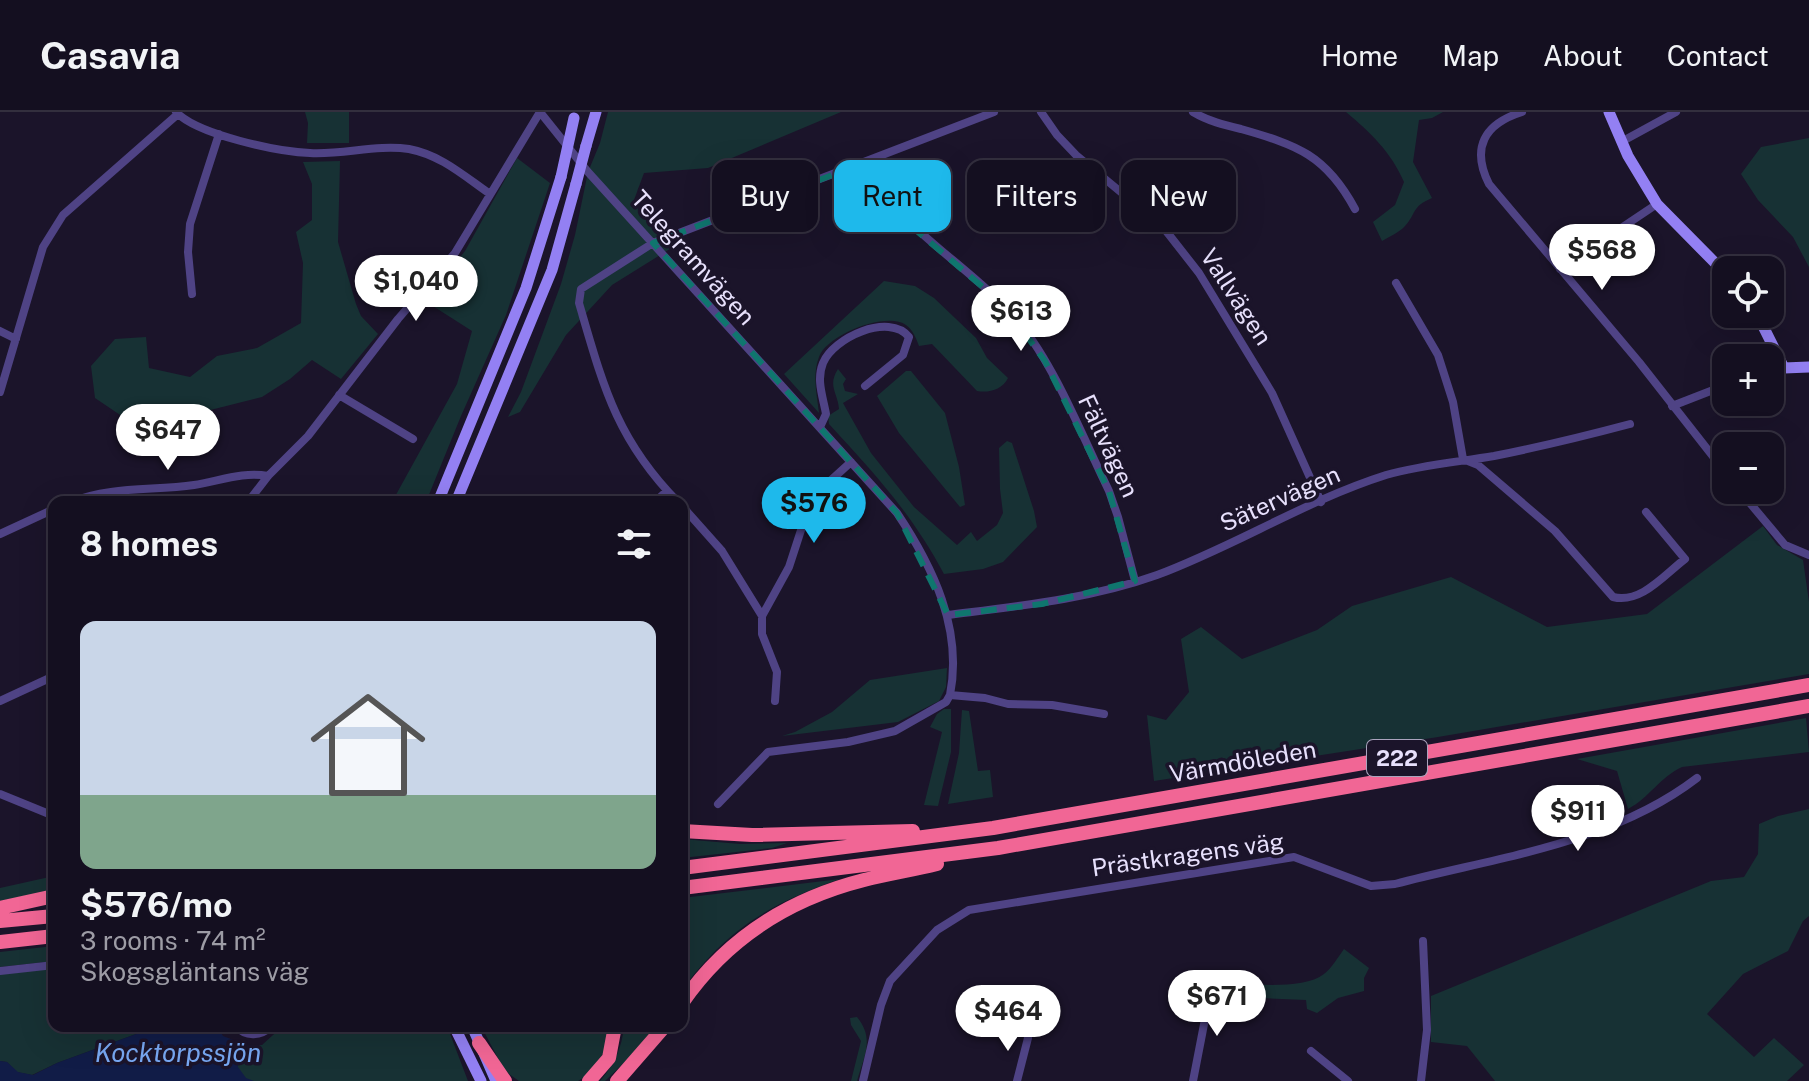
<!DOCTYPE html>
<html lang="en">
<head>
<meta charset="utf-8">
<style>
  body { margin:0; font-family:"Public Sans",sans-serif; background:#211d2d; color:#f1f3f6; height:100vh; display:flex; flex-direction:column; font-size:30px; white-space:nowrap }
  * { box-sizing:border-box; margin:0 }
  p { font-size:26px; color:#9d9ca5 }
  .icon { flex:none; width:44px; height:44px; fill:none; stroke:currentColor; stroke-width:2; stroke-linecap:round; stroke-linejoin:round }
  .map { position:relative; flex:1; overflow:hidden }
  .panel { position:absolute; left:48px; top:384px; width:640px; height:536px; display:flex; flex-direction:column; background:#140f20; border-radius:16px; box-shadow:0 8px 32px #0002,0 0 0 2px #332f3e }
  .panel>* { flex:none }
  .hud { position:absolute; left:712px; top:48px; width:760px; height:72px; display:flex; gap:16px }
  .tools { position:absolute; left:1712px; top:144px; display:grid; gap:16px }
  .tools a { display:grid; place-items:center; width:72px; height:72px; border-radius:16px; background:#140f20; box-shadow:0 8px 32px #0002,0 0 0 2px #332f3e; font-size:40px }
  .price { position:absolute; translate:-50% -68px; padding:0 18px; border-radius:28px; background:#fff; color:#222; font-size:26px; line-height:52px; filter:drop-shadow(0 2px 4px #0008) }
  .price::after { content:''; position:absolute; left:50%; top:48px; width:24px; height:18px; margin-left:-12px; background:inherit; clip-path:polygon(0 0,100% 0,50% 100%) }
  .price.active { background:#1eb9eb; color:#111 }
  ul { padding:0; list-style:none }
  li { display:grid; align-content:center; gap:16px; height:424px; padding:0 32px }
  li span { display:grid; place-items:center; height:248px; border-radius:16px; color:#555 }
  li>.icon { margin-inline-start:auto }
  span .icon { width:144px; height:144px; fill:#fffc; stroke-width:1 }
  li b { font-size:34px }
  h2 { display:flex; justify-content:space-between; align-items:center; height:96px; padding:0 32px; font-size:34px }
  .tag { padding:0 28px; border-radius:16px; background:#140f20; box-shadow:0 8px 32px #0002,0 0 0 2px #332f3e; font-size:28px; line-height:72px }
  .tag.active { background:#1eb9eb; color:#111 }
  header { display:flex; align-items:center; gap:48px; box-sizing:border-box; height:112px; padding:0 40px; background:#140f20; border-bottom:2px solid #332f3e }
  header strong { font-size:38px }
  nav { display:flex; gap:44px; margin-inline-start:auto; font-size:28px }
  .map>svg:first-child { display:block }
  .green { fill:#173134 }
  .water { fill:#111c47 }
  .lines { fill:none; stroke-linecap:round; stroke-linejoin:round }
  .street { stroke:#4f4385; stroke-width:8 }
  .secondary { stroke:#9380f3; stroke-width:11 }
  .highway { stroke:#f16695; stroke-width:14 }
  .secondary-bridge { stroke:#9380f3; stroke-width:11 }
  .marked { fill:none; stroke:#0f766e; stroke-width:6; stroke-dasharray:16 10; stroke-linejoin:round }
  .labels { text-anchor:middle; stroke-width:7; stroke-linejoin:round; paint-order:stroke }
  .shield { fill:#1b142a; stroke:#aaa3bd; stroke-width:2 }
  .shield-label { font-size:22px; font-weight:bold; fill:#e7e0fc }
  .street-label { font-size:24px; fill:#e7e0fc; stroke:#1b142a }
  .water-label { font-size:26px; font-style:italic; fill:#78a8f3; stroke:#1b142a }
</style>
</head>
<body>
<header>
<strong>Casavia</strong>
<nav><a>Home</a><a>Map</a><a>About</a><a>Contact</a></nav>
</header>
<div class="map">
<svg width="1809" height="969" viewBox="0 0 1809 969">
  <rect width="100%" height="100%" fill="#1b142a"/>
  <path class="green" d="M305 0H349V31H307L308 11Z
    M608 0H841L708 56 644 61 634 88 673 135 612 173 566 223 520 300 508 305 521 280 561 172 575 123 588 60 600 31Z
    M1346 0H1443L1432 6 1419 8 1413 50 1432 86C1411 95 1417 101 1405 114 1400 120 1389 125 1382 129L1373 110 1395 93 1404 70C1391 40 1371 21 1346 0Z
    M1809 26V155L1793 125 1758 88 1741 62 1761 35Z
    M517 46 550 71 506 203 461 304 426 390H392L457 272 472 219 425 189 465 139Z
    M340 49 338 130 356 192 361 204 378 222 341 267 312 248 290 267 262 285 151 313 129 309 95 286 91 254 115 227 146 225 149 256 190 265 217 244 257 236 301 211 303 151 296 120 312 108V72L303 50Z
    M884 169 915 174 934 186 976 226 987 246 1008 266C1002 278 989 281 977 279L932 232 919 234C916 226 913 218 906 213 886 199 827 223 819 245 812 263 817 283 819 301L784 262Z
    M838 257 846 267 843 272 845 279 858 282 843 291 871 341 914 395 957 433 971 420 977 429 997 413 1003 401 1000 377 999 336 1007 329 1012 331 1034 399 1037 415 1003 450 983 457 944 462C912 402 875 362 829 312L828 304 839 297C838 281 827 274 838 257Z
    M906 259H911L945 301 959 355 965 393 960 395 899 321 877 284Z
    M1763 414 1777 433 1803 448 1809 490V562L1438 625 1154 669 1147 603 1166 608 1189 580 1181 527 1201 515 1242 547 1317 518 1352 494 1451 465 1547 515 1647 502Z
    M947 556 946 575 939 589 898 610 782 624 795 620 832 600 870 568Z
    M944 597H951V640L938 694 924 693 942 620 930 615 937 602Z
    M962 598 969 599 978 659 990 658 993 685 948 692 959 641Z
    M1806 606 1809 640 1682 655C1660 665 1649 686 1628 697L1617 659 1577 647Z
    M1809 697V804L1803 809 1788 839 1743 862 1707 902 1754 945 1774 926 1804 953 1787 969H1495L1467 934 1431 930V884L1711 769 1744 765 1758 742 1759 712 1778 704Z
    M682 727 740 732 787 731 772 736 682 746Z
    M54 764V778L0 789V776Z
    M840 767C769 792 727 817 682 878V786Z
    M54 834V849L0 855V840Z
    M1344 837 1369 856 1364 866V879L1338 886 1317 901 1307 897 1306 888 1211 884V871C1240 870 1301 880 1324 862 1332 856 1338 845 1344 837Z
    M54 856V914H158L57 951 32 963 17 960 7 950 0 949V862Z
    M857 905C875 927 864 944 857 969H851L861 929 851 913 850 906Z
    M283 914H447L468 969H90L236 933H262Z
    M481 914H610L604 941 586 964 578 969H519L509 962 500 950Z
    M624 914H655L635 940 605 969H600C614 953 622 936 624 914Z"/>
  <path class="water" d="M158 914H217L223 924 236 929 238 955 246 966 254 969H0V949L7 950 18 960 33 963 57 951Z"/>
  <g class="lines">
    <path class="street" d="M176 0C198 23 279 40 310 41 343 43 377 32 409 37 441 43 464 64 490 82
      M540 0 588 60 897 401C933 455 963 517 950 583
      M1041 0 1057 23 1076 43 1163 115 1199 161 1272 281 1321 390
      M1193 0C1208 9 1224 13 1241 17 1297 33 1326 43 1355 97
      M1522 0C1484 12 1471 36 1489 72L1639 250 1726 361
      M1621 30 1676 0
      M864 51C900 120 972 153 1020 212 1055 254 1084 328 1109 379L1118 405 1135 469
      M1560 157 1657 92
      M1396 171 1438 243 1453 290 1463 347 1478 353 1555 419 1613 485C1641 492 1664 463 1685 447L1646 400
      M192 182 188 140 190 112 219 22
      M0 219 16 227
      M1770 260 1784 256
      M0 280 43 135 63 103 178 2
      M339 283 413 327
      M1672 294 1726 273
      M820 315 826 302C823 285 816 268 823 251 833 226 889 200 909 225L903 243 865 274
      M1739 378 1785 433 1809 443
      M71 390C111 374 153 379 194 373 219 369 244 359 268 364
      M248 390 268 364 308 324 398 207 455 141 540 0
      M655 390 667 379
      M678 390C616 327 603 273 579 191L581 177 653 131 994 0
      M682 394 722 439 762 504V522L777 560 775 589
      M0 422 54 397
      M948 503C1019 494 1090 487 1157 463 1235 434 1307 388 1386 363 1421 353 1458 350 1494 344 1539 335 1585 324 1630 312
      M762 504 789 455 804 409 814 390 829 370 851 350
      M0 589 54 564
      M0 682 54 704
      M718 692 768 640 848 630 895 619 946 590 950 583 985 586 1008 592 1052 593 1104 602
      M0 859 54 853
      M236 914C246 926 261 924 272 914
      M1311 939 1348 969
      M863 969 881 893 890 869 937 818 969 798 1294 745 1371 774 1395 772C1497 745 1611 732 1697 666
      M1017 969 1028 926 1026 913
      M1193 969 1206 902 1202 884
      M1421 969 1427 918 1423 829"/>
    <path class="secondary" d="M1609 0 1628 44 1657 92 1726 162
      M586 34 596 0
      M1757 202 1784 256 1809 255
      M438 390 526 176 561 65
      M456 390 552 158 576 72
      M454 914 481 969
      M472 914 496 969"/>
    <path class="highway" d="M682 719 752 723 913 719
      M682 756 993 716 1809 573
      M682 776 998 736 1809 594
      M0 796 54 784
      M0 809 54 804
      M0 830 54 824
      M682 891C726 827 789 787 864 768 888 762 913 758 937 752
      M479 931 505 969
      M589 969 609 946 615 914
      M617 969 665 914"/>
    <path class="secondary-bridge" d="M561 65 574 6
      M576 72 586 34"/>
  </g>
  <path class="marked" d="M864 51 911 114 1004 193 1045 249 1109 379 1135 469 1042 492 948 503 897 401 653 131Z"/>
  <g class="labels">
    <rect class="shield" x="1367" y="628" width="60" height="36" rx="6"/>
    <g class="shield-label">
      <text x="1397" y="654">222</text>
    </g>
    <g class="street-label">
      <text transform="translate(693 146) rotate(48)" y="8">Telegramvägen</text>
      <text transform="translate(1236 185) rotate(57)" y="8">Vallvägen</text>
      <text transform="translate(1108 334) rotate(65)" y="8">Fältvägen</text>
      <text transform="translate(1280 387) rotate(-24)" y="8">Sätervägen</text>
      <text transform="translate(1243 650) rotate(-10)" y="8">Värmdöleden</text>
      <text transform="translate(1188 743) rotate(-8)" y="8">Prästkragens väg</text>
    </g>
    <g class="water-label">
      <text x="178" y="950">Kocktorpssjön</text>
    </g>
  </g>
</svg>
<div class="tools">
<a><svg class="icon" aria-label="locate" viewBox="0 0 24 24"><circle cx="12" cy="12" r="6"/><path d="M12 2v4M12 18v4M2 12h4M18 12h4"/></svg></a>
<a>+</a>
<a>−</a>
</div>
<b class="price" style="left:1602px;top:180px">$568</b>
<b class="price" style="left:416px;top:211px">$1,040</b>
<b class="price" style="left:1021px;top:241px">$613</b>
<b class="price" style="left:168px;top:360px">$647</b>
<b class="price active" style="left:814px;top:433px">$576</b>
<b class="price" style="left:1578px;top:741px">$911</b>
<b class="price" style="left:1217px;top:926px">$671</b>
<b class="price" style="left:1008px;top:941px">$464</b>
<div class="hud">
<a class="tag">Buy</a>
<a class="tag active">Rent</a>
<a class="tag">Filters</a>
<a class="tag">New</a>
</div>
<section class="panel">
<h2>8 homes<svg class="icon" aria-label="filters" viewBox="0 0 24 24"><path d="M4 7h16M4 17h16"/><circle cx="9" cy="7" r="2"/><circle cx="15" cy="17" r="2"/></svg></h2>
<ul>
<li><span style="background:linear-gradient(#c9d6e8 70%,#7fa58c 0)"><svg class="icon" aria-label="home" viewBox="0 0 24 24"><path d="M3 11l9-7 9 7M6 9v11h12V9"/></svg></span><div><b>$576/mo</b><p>3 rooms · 74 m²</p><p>Skogsgläntans väg</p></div></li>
</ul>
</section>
</div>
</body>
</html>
